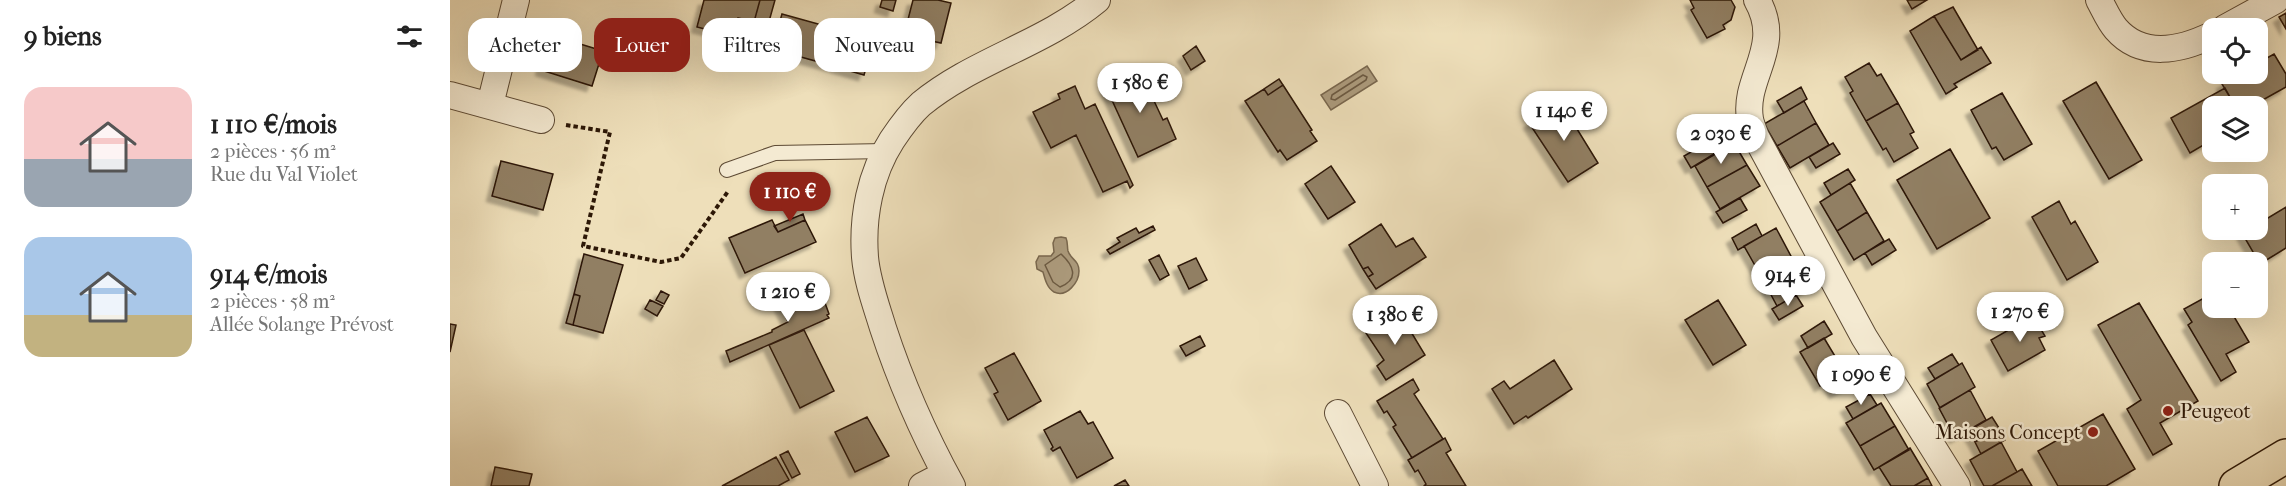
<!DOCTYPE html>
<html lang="fr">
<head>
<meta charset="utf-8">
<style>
  body { margin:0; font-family:"IM FELL French Canon",serif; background:#f6f6f6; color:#222; height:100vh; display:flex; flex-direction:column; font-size:22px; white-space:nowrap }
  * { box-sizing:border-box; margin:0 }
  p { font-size:20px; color:#767676 }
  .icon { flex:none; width:33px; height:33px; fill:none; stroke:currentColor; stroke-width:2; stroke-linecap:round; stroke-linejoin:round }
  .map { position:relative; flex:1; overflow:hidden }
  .side { display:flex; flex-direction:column; background:#fff; width:450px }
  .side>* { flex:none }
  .hud { position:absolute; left:18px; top:18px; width:570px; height:54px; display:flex; gap:12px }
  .tools { position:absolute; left:1752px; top:18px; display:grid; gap:12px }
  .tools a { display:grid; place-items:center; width:66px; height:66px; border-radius:12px; background:#fff; box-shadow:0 6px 24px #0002; font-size:30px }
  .price { position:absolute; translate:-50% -51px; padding:0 14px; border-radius:21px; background:#fff; color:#222; font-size:20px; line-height:39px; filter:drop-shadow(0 2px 3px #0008) }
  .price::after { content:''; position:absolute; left:50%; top:36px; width:18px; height:14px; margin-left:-9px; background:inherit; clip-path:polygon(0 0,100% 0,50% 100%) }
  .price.active { background:#8f2418; color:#fff }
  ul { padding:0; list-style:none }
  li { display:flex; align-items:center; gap:18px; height:150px; padding:0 24px }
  li span { display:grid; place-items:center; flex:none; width:168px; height:120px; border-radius:18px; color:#555 }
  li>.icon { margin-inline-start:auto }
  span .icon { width:72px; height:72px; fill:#fffc; stroke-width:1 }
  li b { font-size:26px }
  h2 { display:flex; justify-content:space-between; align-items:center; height:72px; padding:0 24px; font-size:26px }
  .pill { padding:0 21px; border-radius:18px; background:#fff; box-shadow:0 6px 24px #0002; font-size:21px; line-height:54px }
  .pill.active { background:#8f2418; color:#fff }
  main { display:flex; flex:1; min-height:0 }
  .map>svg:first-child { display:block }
  .water { fill:#ac9b7d; stroke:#79674e; stroke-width:1.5 }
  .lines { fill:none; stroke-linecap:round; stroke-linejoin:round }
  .shore { stroke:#6c5a42; stroke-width:1.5 }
  .building { fill:#917f64; stroke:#2d1807; stroke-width:1.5; filter:url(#shadow) }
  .lane-casing { stroke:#5d4a34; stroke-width:16 }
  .street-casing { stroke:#5d4a34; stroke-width:28 }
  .primary-casing { stroke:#2d1807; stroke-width:36 }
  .path { stroke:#2d1807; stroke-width:4; stroke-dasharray:4.5 3; stroke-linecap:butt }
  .lane { stroke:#f4ead2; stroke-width:14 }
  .street { stroke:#f4ead2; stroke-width:26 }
  .primary { stroke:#eedfba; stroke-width:33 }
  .poi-dot { fill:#8f2418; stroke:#f4ead2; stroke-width:2 }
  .labels { text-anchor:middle; stroke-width:5; stroke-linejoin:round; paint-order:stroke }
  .poi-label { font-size:20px; fill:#2d1807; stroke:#f4ead2; text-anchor:start }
</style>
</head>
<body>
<main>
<section class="side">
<h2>9 biens<svg class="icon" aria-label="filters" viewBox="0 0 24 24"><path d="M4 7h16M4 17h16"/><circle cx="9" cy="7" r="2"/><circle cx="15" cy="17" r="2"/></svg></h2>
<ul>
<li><span style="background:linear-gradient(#f6c9c9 60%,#9aa5b1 0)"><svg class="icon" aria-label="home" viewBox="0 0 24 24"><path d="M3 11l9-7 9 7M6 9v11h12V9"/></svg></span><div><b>1 110 €/mois</b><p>2 pièces · 56 m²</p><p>Rue du Val Violet</p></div></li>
<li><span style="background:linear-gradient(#a9c7e8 65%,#c2b280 0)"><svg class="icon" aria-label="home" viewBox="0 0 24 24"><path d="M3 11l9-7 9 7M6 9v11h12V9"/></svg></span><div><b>914 €/mois</b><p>2 pièces · 58 m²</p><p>Allée Solange Prévost</p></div></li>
</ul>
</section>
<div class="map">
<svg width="1836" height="486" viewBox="0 0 1836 486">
  <defs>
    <filter id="shadow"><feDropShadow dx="-5.5" dy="5.5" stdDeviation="1.5" flood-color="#0004"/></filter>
  </defs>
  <rect width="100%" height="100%" fill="#eedfba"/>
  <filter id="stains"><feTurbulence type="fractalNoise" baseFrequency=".00333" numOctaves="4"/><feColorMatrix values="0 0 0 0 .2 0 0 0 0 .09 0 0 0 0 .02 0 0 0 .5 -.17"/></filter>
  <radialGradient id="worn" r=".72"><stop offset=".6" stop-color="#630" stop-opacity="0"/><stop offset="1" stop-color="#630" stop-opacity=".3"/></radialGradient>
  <path class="water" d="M917 66 927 81 881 110 871 95Z
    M611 237 616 238C618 242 617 247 618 251 621 260 629 260 629 271 629 282 617 298 604 292 597 288 595 279 593 272L587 269 586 262 589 256H601L604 252 603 243 605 238Z"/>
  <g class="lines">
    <path class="shore" d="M913 75 917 77 916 80 885 100 881 99 882 95Z
      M611 254C623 265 630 279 610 287L603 282 595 265Z"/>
  </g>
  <path class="building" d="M254 0H310L304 22 288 18 282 36 247 27Z
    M310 0H325L318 25 304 22Z
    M432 0H446L443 11 430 7Z
    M463 0H488L501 3 491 43 454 35Z
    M1240 0H1281L1285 7 1281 20 1273 25 1275 29 1257 38 1241 10 1244 8Z
    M1457 0H1477L1462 9Z
    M1503 7 1528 50 1511 60 1484 16Z
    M1836 13V29L1829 17Z
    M332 14 379 27 369 62 322 49Z
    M1484 16 1511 60 1531 47 1541 63 1504 84 1507 87 1496 94 1460 31Z
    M378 30 423 43 414 75 369 62Z
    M101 35 153 51 142 86 91 70Z
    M746 46 755 61 741 70 733 56Z
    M1824 54 1836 74V87L1802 106H1785L1772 84 1786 75 1785 74H1808V63Z
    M1419 63 1427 76 1431 74 1448 103 1416 121 1400 93 1403 91 1395 77Z
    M690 71 713 120 717 118 726 139 688 157 656 87Z
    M829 79 833 85 818 95 814 89Z
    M1646 82 1692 160 1659 179 1613 101Z
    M833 85 862 130 860 131 867 141 837 160 830 150 828 152 795 101 814 89 818 95Z
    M625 86 635 109 645 104 683 185 680 188 677 181 653 192 626 135 601 148 583 112 610 99 608 94Z
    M1351 87 1357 99 1334 113 1327 101Z
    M1775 88 1785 106H1762V140L1740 153 1721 118Z
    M1552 93 1582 144 1554 160 1546 147 1542 149 1521 110Z
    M1354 101 1366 123 1327 146 1314 124Z
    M1111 103 1148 163 1118 182 1079 123Z
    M1448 103 1464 132 1460 134 1468 148 1444 162 1436 148 1433 150 1416 121Z
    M1366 123 1379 145 1340 168 1327 146Z
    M1258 142 1264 154 1241 168 1234 156Z
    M1284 143 1297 165 1257 187 1245 166Z
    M1383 143 1390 154 1366 168 1359 157Z
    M1500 149 1540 218 1487 249 1447 180Z
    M51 161 103 174 93 210 42 196Z
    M1297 165 1310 186 1270 209 1257 187Z
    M881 166 905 202 878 219 855 184Z
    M1398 169 1405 180 1381 195 1374 183Z
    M1400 183 1417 212 1387 231 1370 202Z
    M1290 198 1297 210 1273 223 1266 212Z
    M1609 201 1621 224 1625 221 1648 262 1617 280 1582 217Z
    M1836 207V248L1810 264 1792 233 1799 230H1808V224Z
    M1417 212 1434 241 1404 260 1387 231Z
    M353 214 355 220 328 232 324 226Z
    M322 220 328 232 355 220 366 242 295 273 279 238Z
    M931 224 946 247 963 238 976 257 926 289 918 277 923 274 918 267 913 269 899 245Z
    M1306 224 1312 236 1288 250 1282 238Z
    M703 226 705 230 660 254 657 250 670 242 667 238 686 228 689 233Z
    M1326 228 1342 258 1311 276 1294 246Z
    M1439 239 1446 250 1422 265 1415 253Z
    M134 254 173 265 153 333 123 325 130 296 124 294Z
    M709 255 719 275 710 280 699 260Z
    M746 258 757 280 739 289 728 266Z
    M1342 258 1358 288 1327 306 1311 276Z
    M918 267 923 274 918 277 913 269Z
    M364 288 372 304 375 303 379 314 377 315 379 318 280 362 276 351 322 332V330L338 322 329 303Z
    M211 291 219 295 214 304 206 300Z
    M124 294 130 296 123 325 116 323Z
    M1346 295 1353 306 1329 320 1322 309Z
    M1754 298 1761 311 1768 308H1779L1799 342 1776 354 1786 372 1771 381 1738 325 1742 322 1734 309Z
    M200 300 213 306 207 316 195 309Z
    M1268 300 1296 345 1263 365 1235 320Z
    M1689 303 1748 401 1710 423 1722 444 1703 455 1677 409 1691 400 1648 325Z
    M949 312 975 355 936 380 927 366 934 360 916 333Z
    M1583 316 1595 336 1589 338 1595 350 1558 371 1541 340Z
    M1374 321 1382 334 1358 348 1351 336Z
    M0 324 6 325 0 352Z
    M354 330 384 391 350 408 319 345Z
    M750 336 755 346 736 356 730 346Z
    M1374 338 1394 371 1370 386 1350 352Z
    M564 353 591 401 558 420 544 394 548 392 535 368Z
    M1502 354 1509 365 1485 379 1478 368Z
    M1104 360 1122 389 1078 418 1076 416 1064 424 1042 389 1054 381 1060 389Z
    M1512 363 1525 387 1490 408 1477 384Z
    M1402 367 1409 379 1385 393 1378 381Z
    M963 379 969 390 964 394 993 439 962 458 943 427 946 425 937 411 934 413 927 401Z
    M1520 390 1536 420 1505 438 1489 408Z
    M1420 394 1427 405 1403 419 1396 407Z
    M1431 403 1445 426 1410 446 1396 423Z
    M630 411 638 424 643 422 663 458 627 478 610 447 603 451 601 449 603 447 594 430Z
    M1653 414 1685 469 1656 486H1608L1588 451Z
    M417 417 439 456 405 472 385 432Z
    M1542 417 1549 428 1525 442 1518 431Z
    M1445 426 1459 450 1424 470 1410 446Z
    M1549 428 1555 440 1531 454 1525 442Z
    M995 438 1001 450 996 453 1016 486H974L976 484 968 470 965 472 958 460Z
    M1551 442 1567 472 1542 486H1534L1520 460Z
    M1460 448 1478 478 1464 486H1441L1429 467Z
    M338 451 350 474 342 478 330 455Z
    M326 457 339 480 328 486H272Z
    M45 467 82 474 79 486H41Z
    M1572 469 1582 486H1542L1567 472Z
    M1478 478 1482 486H1464Z
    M675 480 679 486H664Z"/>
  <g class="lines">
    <g class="lane-casing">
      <path id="lane" d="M277 170 325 153 435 151"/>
    </g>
    <g class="street-casing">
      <path id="street" d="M1307 0C1334 47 1293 77 1300 119 1301 125 1304 131 1306 137L1414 337 1507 486
        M1649 0C1654 9 1659 21 1666 29 1692 59 1731 50 1762 35
        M1775 28 1826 0
        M0 95 91 120
        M40 105 66 0
        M888 413 925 486
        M472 486 495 474
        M502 486C474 435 451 383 433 328 426 305 417 281 415 257 412 217 420 174 442 140 450 128 460 114 471 104 523 61 594 44 647 0"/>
    </g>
    <g class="primary-casing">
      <path id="primary" d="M1786 486 1836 456"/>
    </g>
    <path class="path" d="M116 125 160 132 133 246 211 262 231 258 279 190"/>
    <use href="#lane" class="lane"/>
    <use href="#street" class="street"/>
    <use href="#primary" class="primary"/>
  </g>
  <g class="poi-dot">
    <circle cx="1718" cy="411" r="6"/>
    <circle cx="1643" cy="432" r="6"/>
  </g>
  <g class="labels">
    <g class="poi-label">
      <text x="1730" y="418">Peugeot</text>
      <text x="1631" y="439" text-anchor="end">Maisons Concept</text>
    </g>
  </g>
  <rect width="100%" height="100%" filter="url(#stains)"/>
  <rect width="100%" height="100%" fill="url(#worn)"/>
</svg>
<div class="tools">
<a><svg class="icon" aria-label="locate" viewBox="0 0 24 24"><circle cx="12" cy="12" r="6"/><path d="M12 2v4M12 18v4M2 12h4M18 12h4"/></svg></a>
<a><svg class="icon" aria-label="layers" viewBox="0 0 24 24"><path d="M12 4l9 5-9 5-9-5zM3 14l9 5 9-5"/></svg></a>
<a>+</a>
<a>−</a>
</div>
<b class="price" style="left:690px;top:114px">1 580 €</b>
<b class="price" style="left:1114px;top:142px">1 140 €</b>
<b class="price" style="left:1271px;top:165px">2 030 €</b>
<b class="price active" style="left:340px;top:223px">1 110 €</b>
<b class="price" style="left:1338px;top:307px">914 €</b>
<b class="price" style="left:338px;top:323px">1 210 €</b>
<b class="price" style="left:1570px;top:343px">1 270 €</b>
<b class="price" style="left:945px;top:346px">1 380 €</b>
<b class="price" style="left:1411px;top:406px">1 090 €</b>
<div class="hud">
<a class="pill">Acheter</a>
<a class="pill active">Louer</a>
<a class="pill">Filtres</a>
<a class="pill">Nouveau</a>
</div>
</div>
</main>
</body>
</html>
